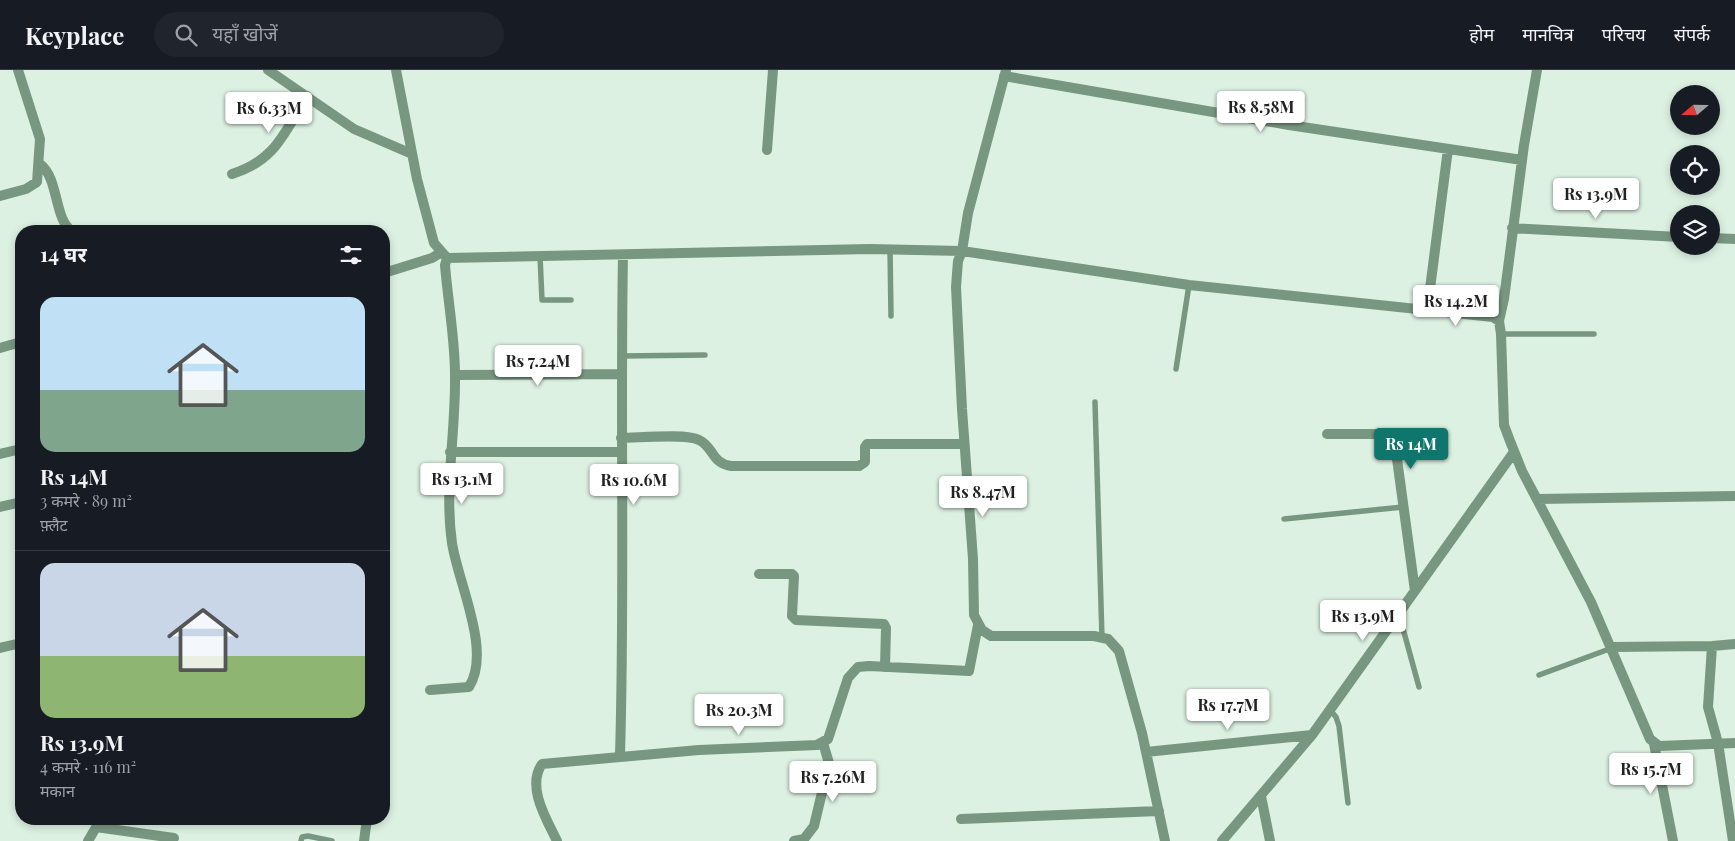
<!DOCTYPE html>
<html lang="hi">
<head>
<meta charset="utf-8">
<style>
  body { margin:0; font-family:"Playfair Display","Noto Sans Devanagari",serif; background:#20242c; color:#f1f3f6; height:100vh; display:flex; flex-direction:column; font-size:19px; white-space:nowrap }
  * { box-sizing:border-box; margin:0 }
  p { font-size:16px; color:#9ea1a6 }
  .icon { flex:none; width:28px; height:28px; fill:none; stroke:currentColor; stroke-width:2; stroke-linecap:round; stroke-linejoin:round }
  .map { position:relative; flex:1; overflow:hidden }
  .panel { position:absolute; left:15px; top:155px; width:375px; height:600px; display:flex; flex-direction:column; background:#171b24; border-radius:20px; box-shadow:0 2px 8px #0003 }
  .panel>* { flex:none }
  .needle { width:32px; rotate:250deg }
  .tools { position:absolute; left:1670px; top:15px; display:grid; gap:10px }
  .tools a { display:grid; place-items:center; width:50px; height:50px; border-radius:50%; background:#171b24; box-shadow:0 2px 8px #0003; font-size:25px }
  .price { position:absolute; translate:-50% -42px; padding:0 11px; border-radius:5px; background:#fff; color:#222; font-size:16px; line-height:32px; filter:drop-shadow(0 1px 2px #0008) }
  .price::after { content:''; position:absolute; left:50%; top:30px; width:15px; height:11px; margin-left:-8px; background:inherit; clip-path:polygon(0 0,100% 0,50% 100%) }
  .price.current { background:#0f766e; color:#fff }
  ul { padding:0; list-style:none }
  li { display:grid; align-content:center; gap:10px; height:265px; padding:0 25px }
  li+li { border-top:1px solid #363941 }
  li span { display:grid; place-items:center; height:155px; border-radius:15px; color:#555 }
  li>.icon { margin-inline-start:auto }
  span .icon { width:90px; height:90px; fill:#fffc; stroke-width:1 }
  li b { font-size:21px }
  h2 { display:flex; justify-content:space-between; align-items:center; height:60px; padding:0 25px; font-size:21px }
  header { display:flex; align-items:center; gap:30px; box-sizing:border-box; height:70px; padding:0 25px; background:#171b24; border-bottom:1px solid #363941 }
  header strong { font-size:24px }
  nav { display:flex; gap:28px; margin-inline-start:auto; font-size:18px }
  .search { width:350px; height:45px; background:#20242c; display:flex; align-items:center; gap:12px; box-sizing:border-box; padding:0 18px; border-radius:28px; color:#9ea1a6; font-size:19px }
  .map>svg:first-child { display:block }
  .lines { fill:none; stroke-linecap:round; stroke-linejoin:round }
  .service { stroke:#789780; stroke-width:5.5 }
  .minor { stroke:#789780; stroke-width:10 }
</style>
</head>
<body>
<header>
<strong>Keyplace</strong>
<div class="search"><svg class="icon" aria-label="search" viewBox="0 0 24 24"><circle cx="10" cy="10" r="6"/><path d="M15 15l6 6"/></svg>यहाँ खोजें</div>
<nav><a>होम</a><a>मानचित्र</a><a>परिचय</a><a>संपर्क</a></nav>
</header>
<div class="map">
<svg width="1735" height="771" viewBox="0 0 1735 771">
  <rect width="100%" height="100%" fill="#dcf1e1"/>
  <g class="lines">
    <path class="service" d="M890 179 891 246
      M540 186 542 230H571
      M1501 264H1594
      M621 286 705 285
      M1176 299 1189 215
      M1095 332 1102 568
      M1284 449 1403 437
      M1399 544 1419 617
      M1539 605 1612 578
      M1330 640 1336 647 1339 656 1348 733
      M301 771 302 767 308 766 332 771"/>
    <path class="minor" d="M268 0 354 59 412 84
      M396 0 417 109 434 173 447 188 870 179 962 181 1189 215 1493 247 1499 251 1501 264 1504 355 1510 371 1522 401 1591 532 1650 669 1659 676 1735 673
      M1006 0 968 143 962 181 958 191 956 217 962 339 973 489 974 545 982 560 991 566H1094L1108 569 1119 581 1142 663 1165 771
      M1004 6 1289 55 1522 90
      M767 80 773 0
      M40 94C59 108 54 150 72 161
      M232 104C276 90 284 63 307 26
      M0 126 26 119 37 112 40 69 18 0
      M1512 158 1679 167
      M1711 168 1735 169
      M384 203 432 188 440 183
      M1427 242 1448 79
      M1499 251 1504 229 1524 75 1537 0
      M0 278 21 272
      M455 305 621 304
      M1327 364H1391L1394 367 1415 521
      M621 368C638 368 686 363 699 370 714 377 711 393 731 396H859L865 392V377L867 374H964
      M450 382H621
      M0 384 21 379
      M1537 429 1735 426
      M0 437 21 432
      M759 504H792L794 506 792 546 796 550 884 554 886 558 885 597
      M1712 576 1708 637 1718 673 1733 771
      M1612 577 1712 576 1735 574
      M0 578 21 573
      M430 620 469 617C492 581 458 513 452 473 444 417 456 362 455 305 455 269 448 232 445 195L447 188
      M1654 674 1673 771
      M1146 682 1312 665
      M620 685C625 519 620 352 623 185
      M1261 726 1270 771
      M961 749 1159 741
      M96 757 174 768
      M88 771 101 749
      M364 771 367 749
      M557 771C547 750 526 717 542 694L699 680 817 675 828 669 848 608 858 597 869 596 969 601 978 555
      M794 771 804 769 814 756 829 693 823 673
      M1222 771 1312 665 1514 382"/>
  </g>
</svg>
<div class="tools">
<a><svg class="needle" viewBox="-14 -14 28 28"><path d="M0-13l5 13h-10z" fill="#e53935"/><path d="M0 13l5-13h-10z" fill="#9ea1a6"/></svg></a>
<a><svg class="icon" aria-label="locate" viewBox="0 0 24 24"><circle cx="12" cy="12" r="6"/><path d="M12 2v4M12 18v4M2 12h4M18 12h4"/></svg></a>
<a><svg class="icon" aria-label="layers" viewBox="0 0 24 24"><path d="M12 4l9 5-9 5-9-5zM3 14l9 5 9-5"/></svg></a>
</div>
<b class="price" style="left:1261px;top:63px">Rs 8.58M</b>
<b class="price" style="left:269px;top:64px">Rs 6.33M</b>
<b class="price" style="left:1596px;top:150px">Rs 13.9M</b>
<b class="price" style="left:1456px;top:257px">Rs 14.2M</b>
<b class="price" style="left:538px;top:317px">Rs 7.24M</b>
<b class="price current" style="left:1411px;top:400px">Rs 14M</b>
<b class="price" style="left:462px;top:435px">Rs 13.1M</b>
<b class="price" style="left:634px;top:436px">Rs 10.6M</b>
<b class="price" style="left:983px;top:448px">Rs 8.47M</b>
<b class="price" style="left:1363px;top:572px">Rs 13.9M</b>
<b class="price" style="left:1228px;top:661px">Rs 17.7M</b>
<b class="price" style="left:739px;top:666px">Rs 20.3M</b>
<b class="price" style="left:1651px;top:725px">Rs 15.7M</b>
<b class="price" style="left:833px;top:733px">Rs 7.26M</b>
<section class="panel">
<h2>14 घर<svg class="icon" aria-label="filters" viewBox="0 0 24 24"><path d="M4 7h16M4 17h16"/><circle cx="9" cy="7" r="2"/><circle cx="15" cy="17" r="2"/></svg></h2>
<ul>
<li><span style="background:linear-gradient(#bfe0f5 60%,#7fa58c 0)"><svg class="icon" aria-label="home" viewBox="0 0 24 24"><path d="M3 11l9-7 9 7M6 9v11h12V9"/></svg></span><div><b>Rs 14M</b><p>3 कमरे · 89 m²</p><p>फ़्लैट</p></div></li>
<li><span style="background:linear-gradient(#c9d6e8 60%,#8fb573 0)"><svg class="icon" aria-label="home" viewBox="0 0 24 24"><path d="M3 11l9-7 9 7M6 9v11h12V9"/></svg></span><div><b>Rs 13.9M</b><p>4 कमरे · 116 m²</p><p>मकान</p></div></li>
</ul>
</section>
</div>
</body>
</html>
